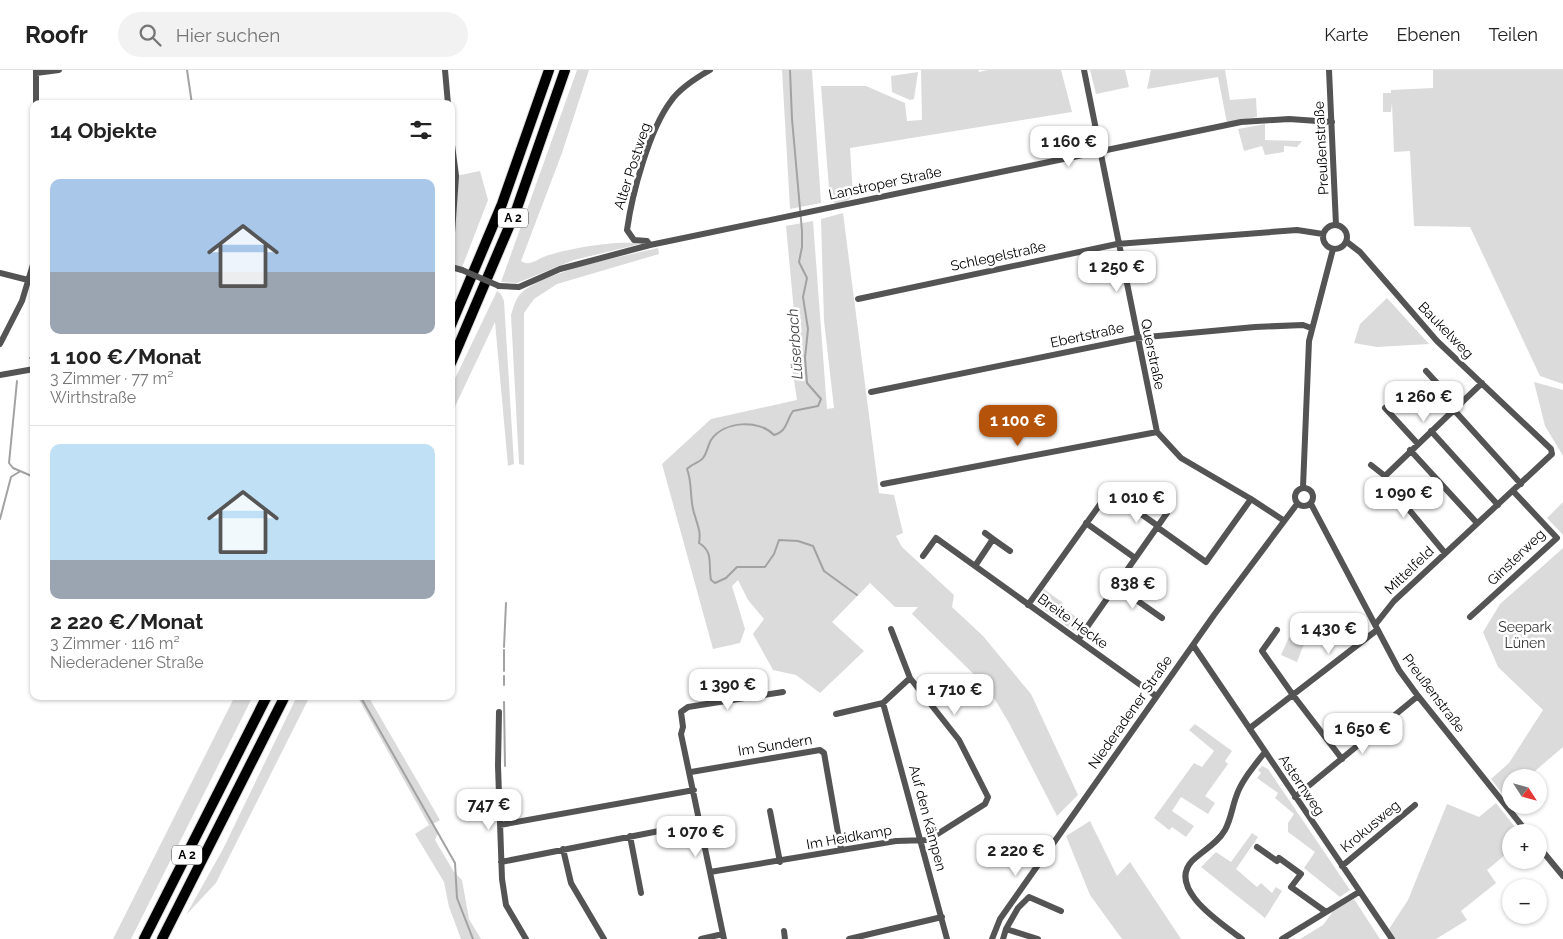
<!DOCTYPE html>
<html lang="de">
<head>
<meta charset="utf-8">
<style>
  body { margin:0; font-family:Raleway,sans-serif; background:#f2f2f2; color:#222; height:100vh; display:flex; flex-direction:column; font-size:19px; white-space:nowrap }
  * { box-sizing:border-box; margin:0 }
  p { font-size:16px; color:#767676 }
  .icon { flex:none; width:28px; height:28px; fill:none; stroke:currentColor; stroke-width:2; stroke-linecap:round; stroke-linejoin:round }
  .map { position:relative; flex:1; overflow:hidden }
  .drawer { position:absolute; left:30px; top:30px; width:425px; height:600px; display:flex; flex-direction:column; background:#fff; border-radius:10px; box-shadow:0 1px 4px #0004 }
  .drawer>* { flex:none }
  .needle { width:32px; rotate:126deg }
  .tools { position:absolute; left:1502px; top:699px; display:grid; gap:10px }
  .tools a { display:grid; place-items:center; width:45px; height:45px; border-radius:50%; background:#fff; box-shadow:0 1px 4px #0004; font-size:25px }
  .price { position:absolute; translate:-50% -42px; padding:0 11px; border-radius:10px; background:#fff; color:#222; font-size:16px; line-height:32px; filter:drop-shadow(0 1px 2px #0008) }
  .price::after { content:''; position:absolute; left:50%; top:30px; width:15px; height:11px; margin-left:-8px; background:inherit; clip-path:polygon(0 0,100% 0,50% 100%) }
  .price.active { background:#b45309; color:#fff }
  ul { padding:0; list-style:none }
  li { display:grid; align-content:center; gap:10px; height:265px; padding:0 20px }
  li+li { border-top:1px solid #e0e0e0 }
  li span { display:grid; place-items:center; height:155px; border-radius:10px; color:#555 }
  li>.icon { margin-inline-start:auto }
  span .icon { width:90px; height:90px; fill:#fffc; stroke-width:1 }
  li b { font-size:21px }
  h2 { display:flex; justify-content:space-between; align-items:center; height:60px; padding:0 20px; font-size:21px }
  header { display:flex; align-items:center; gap:30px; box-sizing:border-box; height:70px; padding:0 25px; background:#fff; border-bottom:1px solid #e0e0e0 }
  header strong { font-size:24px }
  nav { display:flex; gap:28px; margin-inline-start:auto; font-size:18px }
  .search { width:350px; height:45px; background:#f2f2f2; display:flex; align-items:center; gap:12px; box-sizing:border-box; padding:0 18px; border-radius:28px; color:#767676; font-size:19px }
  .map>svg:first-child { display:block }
  .green { fill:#dbdbdb }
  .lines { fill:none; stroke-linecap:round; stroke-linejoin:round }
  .stream { stroke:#a2a2a2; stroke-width:2 }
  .highway-casing { stroke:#dbdbdb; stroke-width:12 }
  .minor { stroke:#545454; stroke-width:6 }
  .highway { stroke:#000; stroke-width:10 }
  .minor-bridge { stroke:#545454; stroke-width:6 }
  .labels { text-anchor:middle; stroke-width:5; stroke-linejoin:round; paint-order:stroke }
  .shield { fill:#fff; stroke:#4c4c4c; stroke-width:1 }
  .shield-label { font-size:12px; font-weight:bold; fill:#000 }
  .street-label { font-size:14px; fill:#000; stroke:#fff }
  .park-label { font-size:14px; fill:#323232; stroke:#fff }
  .water-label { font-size:15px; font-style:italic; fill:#434343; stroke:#fff }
</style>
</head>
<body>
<header>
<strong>Roofr</strong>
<div class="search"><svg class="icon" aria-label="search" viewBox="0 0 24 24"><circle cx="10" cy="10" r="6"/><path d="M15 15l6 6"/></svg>Hier suchen</div>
<nav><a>Karte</a><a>Ebenen</a><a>Teilen</a></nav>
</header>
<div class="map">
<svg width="1563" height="869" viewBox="0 0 1563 869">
  <rect width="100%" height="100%" fill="#fff"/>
  <path class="green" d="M577 0H589L562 83 521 191C530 197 537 189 546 186 565 179 621 169 640 174L574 190 517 213 501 212Z
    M782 0H812L821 133 790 139Z
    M921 0H978L979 2 988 0H1061L1072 42 850 78 853 126 842 135 830 131 821 16H866L905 33 907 51 922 50Z
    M1090 0H1125L1129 17 1096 24Z
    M1151 0H1225L1230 30 1256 28 1257 47 1227 53 1218 7 1147 19Z
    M1433 0H1563V314L1540 306 1470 157 1414 156 1410 81 1394 82 1392 33 1391 42H1383V23H1391V20L1433 18Z
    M918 2 914 29 910 30 892 22 891 6Z
    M1265 54V70L1302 71 1297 77 1284 76V82L1265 85 1262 76 1244 81 1238 59Z
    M480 101 488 130 461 200 451 197V118H455L456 106Z
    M843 143 879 423 894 425 903 463 896 466 902 477 954 525 952 537 983 566 1031 624 1078 725 1057 746 1009 653 988 618 912 544 918 537H895L870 513 832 552 864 581 820 623 796 605 773 600 753 564 764 549 748 530 738 510 732 516 745 559 740 573 713 579 662 394 711 349 797 330 792 297 791 258 794 242 786 156 813 151 827 339 834 338 824 251 821 149Z
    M658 178 659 184 557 214 534 229 524 243V395L519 394 511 245C513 239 514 233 518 227 535 202 626 186 658 178Z
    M497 221 501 224 504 231 514 394 508 396 495 252 451 345V317Z
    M1387 228 1429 274 1377 277 1354 273 1360 254Z
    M1534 312 1563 320V386L1545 356Z
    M1563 432V465L1547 448Z
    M1563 478V677L1528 707 1511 708V722L1505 727 1491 709 1509 693 1543 640 1498 597 1483 562 1500 534Z
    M1044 519 1063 533V537L1084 553 1078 561H1074L1036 534V530Z
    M1289 567 1304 574 1297 592 1281 585Z
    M235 626H253L131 869H113Z
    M297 626H310L216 813 186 845 223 779Z
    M357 626H368L440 750 433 754 438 763 435 770 454 802 462 810 469 849 481 869H461L449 837 444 812 415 764 429 755Z
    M1195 654 1232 681 1225 691 1228 694 1205 726 1215 733 1208 744 1181 727 1172 741 1194 756 1186 767 1172 757 1169 760 1154 748 1194 693 1202 697 1214 681 1189 660Z
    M1262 696 1268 699 1350 820 1340 827 1304 798 1315 782 1288 762V753L1294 744 1275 728 1278 723 1257 708 1261 703 1258 700Z
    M1496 733 1519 762H1511V780L1487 800 1496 813 1461 841 1467 850 1436 869H1395L1389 859 1408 830 1447 734 1479 747Z
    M1090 751 1117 806 1130 792 1181 869H1122L1090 825 1066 766Z
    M1252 763 1258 767 1236 799 1257 817 1261 813 1272 823 1276 817 1282 821 1265 848 1201 797 1216 782 1231 792Z
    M1354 829 1380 869H1300L1323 855 1334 840Z"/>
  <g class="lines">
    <path class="stream" d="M187 0 192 34
      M790 0 792 49 802 161V177L799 192 807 208 803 227 808 259 805 288 807 313 821 329 818 336 793 341C786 350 788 361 774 365 759 349 724 351 711 370 708 375 707 383 703 388 700 392 692 394 687 399 693 414 689 431 695 446 698 457 701 461 699 473 714 482 708 494 711 510L715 513 726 508 737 497H765L774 484 779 470 798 471 813 476 824 501 857 525
      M30 288 34 283
      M17 311 9 393 13 398 34 407
      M0 449 11 407 19 402
      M504 577 506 533
      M504 580V601
      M504 615V606
      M360 626 455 793 457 828 473 869
      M504 632 505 696"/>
    <g class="highway-casing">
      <path id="highway" d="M451 255 502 134 549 0
        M451 293 517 138 565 0
        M144 869 267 626
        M162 869 285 626"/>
    </g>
    <path class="minor" d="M36 0V34
      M445 0 448 34
      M1084 0 1157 362 1181 388 1251 429 1283 450
      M1329 0 1336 155
      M36 3 59 0
      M451 67 456 106 451 177
      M1323 167a12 12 0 1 1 24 0a12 12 0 1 1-24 0Z
      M1347 172 1360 182 1437 271 1551 379 1552 384 1394 531 1375 555
      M650 175 647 171 634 170 627 160C632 124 649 60 671 31 680 18 696 8 710 0
      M451 197 462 200
      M0 203 28 210
      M499 216 519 217 560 199 650 175 1241 52 1289 49 1332 52
      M858 229 1117 174 1297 160 1323 164
      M0 274 22 231 34 191
      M1426 301 1459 337
      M0 305 34 299
      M871 322 1136 268 1255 257 1303 255 1311 258
      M1385 338 1418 374
      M1454 340 1521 414
      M1431 361 1498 435
      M1410 380 1477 453
      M1371 395 1385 406 1391 418 1445 483
      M1385 406 1482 313
      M883 414 1157 362
      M1303 417 1309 271 1333 179
      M1295 427a9 9 0 1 1 18 0a9 9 0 1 1-18 0Z
      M1127 434 1158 456
      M1311 434 1399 600 1418 626 1527 762
      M1086 453 1135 488
      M1157 457 1206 492 1251 429
      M993 469 1010 481
      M923 486 936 468 1156 626
      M975 496 993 469 985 463
      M1115 515 1162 548
      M1028 535 1106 426
      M1470 547 1557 468 1513 421
      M1277 560 1262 581 1293 625 1342 689
      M1078 570 1167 443
      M1193 575 1392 869
      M883 633 947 869
      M499 642 498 696 502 809 506 835 526 869
      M836 644 883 633 910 608 891 559
      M1250 658 1377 560
      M691 702 820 680 824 683 841 780
      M1295 727 1418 626
      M770 741 780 792
      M500 755 694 720
      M630 766 641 823
      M1257 777 1277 791 1279 788 1301 804 1291 817 1326 842
      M1539 777 1563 806
      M563 779 571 813 604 869
      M501 792 700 753
      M1342 796 1415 735
      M710 802 896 771 928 770 985 734 988 727 959 670 910 608
      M1006 859 1018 838 1029 827 1061 841
      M784 861 785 869
      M701 869 723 864
      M724 869 681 664 683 657 681 642 688 637 783 622
      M849 869 942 847
      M992 869 1000 849 1214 545 1297 434
      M1003 869 1006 859 1038 869
      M1242 869C1224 855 1166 819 1192 791 1203 780 1217 774 1225 760 1231 749 1232 738 1236 727 1241 711 1255 695 1265 682
      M1282 869 1359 822"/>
    <use href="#highway" class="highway"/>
    <path class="minor-bridge" d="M462 200 499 216"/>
  </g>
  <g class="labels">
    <g class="shield">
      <rect x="498" y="138.5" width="30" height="19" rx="4"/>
      <rect x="172" y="775.5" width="30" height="19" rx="4"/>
    </g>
    <g class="shield-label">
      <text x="513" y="152">A 2</text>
      <text x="187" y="789">A 2</text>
    </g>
    <g class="street-label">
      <text transform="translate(1321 78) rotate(-93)" y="5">Preußenstraße</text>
      <text transform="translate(632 96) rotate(-72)" y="5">Alter Postweg</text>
      <text transform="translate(885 113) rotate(-12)" y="5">Lanstroper Straße</text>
      <text transform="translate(998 186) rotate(-12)" y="5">Schlegelstraße</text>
      <text transform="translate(1446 260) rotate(46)" y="5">Baukelweg</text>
      <text transform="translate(1087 265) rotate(-12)" y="5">Ebertstraße</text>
      <text transform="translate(1153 284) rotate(78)" y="5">Querstraße</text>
      <text transform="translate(1516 487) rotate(-44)" y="5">Ginsterweg</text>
      <text transform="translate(1409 500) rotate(-44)" y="5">Mittelfeld</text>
      <text transform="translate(1073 551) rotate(36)" y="5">Breite Hecke</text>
      <text transform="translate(1434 623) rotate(53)" y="5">Preußenstraße</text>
      <text transform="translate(1130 642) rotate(-55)" y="5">Niederadener Straße</text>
      <text transform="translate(775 675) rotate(-9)" y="5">Im Sundern</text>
      <text transform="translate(1302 715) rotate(56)" y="5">Asternweg</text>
      <text transform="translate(928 748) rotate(75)" y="5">Auf den Kämpen</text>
      <text transform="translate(1370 756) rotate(-40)" y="5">Krokusweg</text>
      <text transform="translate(849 767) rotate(-10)" y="5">Im Heidkamp</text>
    </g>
    <g class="park-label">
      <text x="1525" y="562">Seepark<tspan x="1525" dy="16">Lünen</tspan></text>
    </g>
    <g class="water-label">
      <text transform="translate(795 274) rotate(-94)" y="5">Lüserbach</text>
    </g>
  </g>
</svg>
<div class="tools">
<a><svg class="needle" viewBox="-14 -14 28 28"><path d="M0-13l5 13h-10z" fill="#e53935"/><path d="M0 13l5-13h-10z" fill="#767676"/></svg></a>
<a>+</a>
<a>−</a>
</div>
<b class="price" style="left:1069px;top:98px">1 160 €</b>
<b class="price" style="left:1117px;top:223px">1 250 €</b>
<b class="price" style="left:1424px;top:353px">1 260 €</b>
<b class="price active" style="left:1018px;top:377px">1 100 €</b>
<b class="price" style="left:1404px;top:449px">1 090 €</b>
<b class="price" style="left:1137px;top:454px">1 010 €</b>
<b class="price" style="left:1133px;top:540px">838 €</b>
<b class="price" style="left:1329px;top:585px">1 430 €</b>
<b class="price" style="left:728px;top:641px">1 390 €</b>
<b class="price" style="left:955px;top:646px">1 710 €</b>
<b class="price" style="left:1363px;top:685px">1 650 €</b>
<b class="price" style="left:489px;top:761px">747 €</b>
<b class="price" style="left:696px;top:788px">1 070 €</b>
<b class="price" style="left:1016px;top:807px">2 220 €</b>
<section class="drawer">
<h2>14 Objekte<svg class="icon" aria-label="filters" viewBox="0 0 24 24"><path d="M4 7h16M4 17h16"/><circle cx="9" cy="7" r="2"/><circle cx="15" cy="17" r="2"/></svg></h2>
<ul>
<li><span style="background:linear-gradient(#a9c7e8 60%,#9aa5b1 0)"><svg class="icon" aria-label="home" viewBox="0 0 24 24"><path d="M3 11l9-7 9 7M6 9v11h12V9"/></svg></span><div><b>1 100 €/Monat</b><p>3 Zimmer · 77 m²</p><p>Wirthstraße</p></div></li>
<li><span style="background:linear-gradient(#bfe0f5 75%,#9aa5b1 0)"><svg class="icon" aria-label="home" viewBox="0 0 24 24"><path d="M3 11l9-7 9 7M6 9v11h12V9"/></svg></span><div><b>2 220 €/Monat</b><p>3 Zimmer · 116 m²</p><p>Niederadener Straße</p></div></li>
</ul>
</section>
</div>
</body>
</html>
